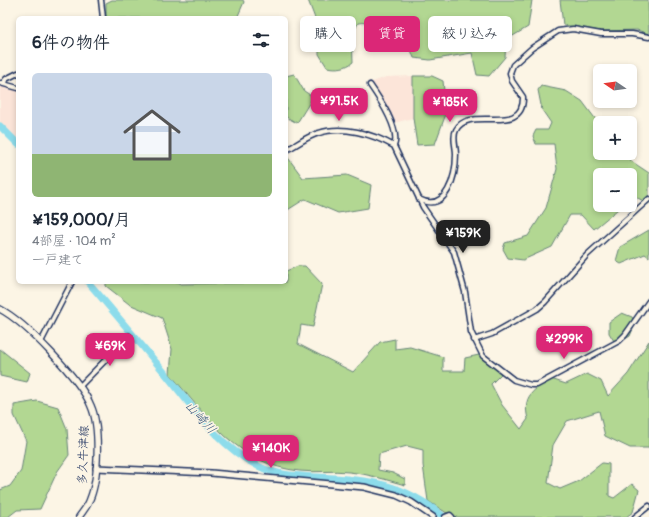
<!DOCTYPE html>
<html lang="ja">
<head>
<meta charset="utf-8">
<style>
  body { margin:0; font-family:Pangolin,"Klee One",sans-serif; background:#f6f6f7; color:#1f2937; height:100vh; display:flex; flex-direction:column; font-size:15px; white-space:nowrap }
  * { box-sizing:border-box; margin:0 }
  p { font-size:13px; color:#747a83 }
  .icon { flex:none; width:22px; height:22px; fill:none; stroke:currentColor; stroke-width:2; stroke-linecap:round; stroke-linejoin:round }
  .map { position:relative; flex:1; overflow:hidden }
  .details { position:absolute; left:16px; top:16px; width:272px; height:268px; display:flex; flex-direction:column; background:#fff; border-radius:6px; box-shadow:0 2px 6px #0003 }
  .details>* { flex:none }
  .guide { position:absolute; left:300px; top:16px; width:289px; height:36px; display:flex; gap:8px }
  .needle { width:26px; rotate:283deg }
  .tools { position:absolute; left:593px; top:64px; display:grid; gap:8px }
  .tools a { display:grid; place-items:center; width:44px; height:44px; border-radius:6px; background:#fff; box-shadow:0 2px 6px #0003; font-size:20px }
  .price { position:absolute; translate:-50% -34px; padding:0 9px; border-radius:8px; background:#db2777; color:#fff; font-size:13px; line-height:26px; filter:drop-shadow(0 1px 2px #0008) }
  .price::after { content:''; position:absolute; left:50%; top:24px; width:12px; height:9px; margin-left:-6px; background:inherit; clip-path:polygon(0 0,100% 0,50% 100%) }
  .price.on { background:#222; color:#fff }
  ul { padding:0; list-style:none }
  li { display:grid; align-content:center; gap:8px; height:212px; padding:0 16px }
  li span { display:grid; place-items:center; height:124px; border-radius:6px; color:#555 }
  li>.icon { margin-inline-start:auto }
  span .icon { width:72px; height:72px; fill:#fffc; stroke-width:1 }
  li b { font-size:17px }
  h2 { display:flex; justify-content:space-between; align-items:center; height:48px; padding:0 16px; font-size:17px }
  .pill { padding:0 14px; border-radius:6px; background:#fff; box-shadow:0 2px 6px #0003; font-size:14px; line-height:36px }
  .pill.on { background:#db2777; color:#fff }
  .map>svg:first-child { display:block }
  .built { fill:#fce5d9 }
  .green { fill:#b2d792; stroke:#668378 }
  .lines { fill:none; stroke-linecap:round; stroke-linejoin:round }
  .river { stroke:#8ddceb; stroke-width:7 }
  .minor-casing { stroke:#1b2f5e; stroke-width:7 }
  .tertiary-casing { stroke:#1b2f5e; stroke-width:8 }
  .secondary-casing { stroke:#1b2f5e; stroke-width:8 }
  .minor { stroke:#fcf5e5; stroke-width:4 }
  .tertiary { stroke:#fcf5e5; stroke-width:5 }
  .secondary { stroke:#fcf5e5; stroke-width:5.5 }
  .labels { text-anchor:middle; stroke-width:3; stroke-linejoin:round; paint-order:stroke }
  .street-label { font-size:12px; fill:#1b2f5e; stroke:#fcf5e5 }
  .water-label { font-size:13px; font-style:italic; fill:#385a81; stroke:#fcf5e5 }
</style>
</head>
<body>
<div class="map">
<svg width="649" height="517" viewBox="0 0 649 517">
  <rect width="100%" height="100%" fill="#fcf5e5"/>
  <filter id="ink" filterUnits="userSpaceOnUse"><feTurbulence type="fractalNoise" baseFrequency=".025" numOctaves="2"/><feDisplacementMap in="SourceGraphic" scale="8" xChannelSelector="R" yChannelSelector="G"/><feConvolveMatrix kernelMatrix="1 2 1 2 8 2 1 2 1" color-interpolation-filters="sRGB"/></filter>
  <g filter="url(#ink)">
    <path class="built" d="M413 76V118L394 123 370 83 386 77Z
      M0 84 18 89 17 139 0 122Z"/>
    <path class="green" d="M112 0H243L244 2 237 18H106V3Z
      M308 0H532L528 27 506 40 505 57 489 76 477 75 472 53 430 60 414 58C409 41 398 41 393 24L384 21 358 23 352 36 353 62C346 68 337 69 327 67L319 54V29Z
      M560 0H648L649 34 637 30 600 31 563 25Z
      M294 74 304 91 313 97 297 123 286 117V76Z
      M413 76H432L443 81 444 91 451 100 435 144 417 145 413 118Z
      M541 86 566 91 582 101 600 125V153H629L631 161 649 173V204L634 196 630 199V175H600V205H623L594 229 581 215H570L552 247 523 260 508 258 503 249 505 243 528 236 546 208 557 169 554 144H536L533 136 536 130H548L551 123 542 110 538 90Z
      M286 155 303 178 347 175 371 185 368 208 338 213 305 199 286 211Z
      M649 230V257L645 254 621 264 616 261 620 247Z
      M298 266H305L322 284 313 327 301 325 298 344 353 372 380 342 395 339V349L410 347 443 357V371H464L465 358 479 355 490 362 501 374 491 384 502 405 521 429 528 419C522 396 533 390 551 379L566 384 587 374 601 381 608 396 628 374 649 341V448H630L605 436 599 411 567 421 553 445 548 483 560 489 579 481 602 463 609 464V496L614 498 632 484 639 490 633 512 626 517H453L428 501 423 465V450L407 446 379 454 378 470 393 473 405 479V485C387 480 368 474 349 472 333 470 316 473 300 471 238 465 208 418 170 374L172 349 162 318 129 304 106 286V282H178L181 284 286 282V271Z
      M622 313 632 317 635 324 630 336 619 343 614 341 609 333V322Z
      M0 349 30 373 27 382 0 376Z
      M37 401 58 407 67 429 69 455 57 472 40 509 17 510 8 517H0V490L10 486 21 471 26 441 14 415V405Z"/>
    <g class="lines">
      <path class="river" d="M0 126 18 144
        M88 282C114 312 139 342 164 372 192 406 218 446 258 466 275 475 298 476 317 477 368 480 403 482 444 517"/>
      <g class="minor-casing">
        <path id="minor" d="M101 0 103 18
          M0 83 18 88
          M3 83 6 79 18 73
          M370 85C379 98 401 130 394 146
          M286 150C297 145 307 136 319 133 342 125 373 134 394 146L423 207 454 252 465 292 471 332 483 356 514 380 531 385H537L619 341 625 335 649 301
          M419 199C447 214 456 175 456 154 456 146 452 137 456 130 469 104 524 138 523 97L512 81 510 73 513 65 532 48 558 31 573 29 601 34H632L649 37
          M474 340 492 334 537 309 545 302 587 255 649 199
          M41 342 72 282
          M80 386 129 336
          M445 517 450 515 452 517
          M635 517 649 506"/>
      </g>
      <g class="tertiary-casing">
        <path id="tertiary" d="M96 468 211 473 364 487 396 495 411 502 433 517"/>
      </g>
      <g class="secondary-casing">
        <path id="secondary" d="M0 309C25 322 81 380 91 406 100 426 99 478 90 499 88 506 83 511 79 517"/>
      </g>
      <use href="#minor" class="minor"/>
      <use href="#tertiary" class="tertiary"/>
      <use href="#secondary" class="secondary"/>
    </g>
  </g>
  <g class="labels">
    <g class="street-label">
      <text transform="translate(83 455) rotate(-88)" y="4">多久牛津線</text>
    </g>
    <g class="water-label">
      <text transform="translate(201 417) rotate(48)" y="5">山崎川</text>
    </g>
  </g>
</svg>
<div class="tools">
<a><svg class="needle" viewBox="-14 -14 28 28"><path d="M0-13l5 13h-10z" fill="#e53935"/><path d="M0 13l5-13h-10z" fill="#747a83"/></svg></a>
<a>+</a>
<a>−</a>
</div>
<b class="price" style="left:339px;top:122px">¥91.5K</b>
<b class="price" style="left:450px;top:123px">¥185K</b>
<b class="price on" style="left:463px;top:254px">¥159K</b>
<b class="price" style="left:564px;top:360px">¥299K</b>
<b class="price" style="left:110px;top:367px">¥69K</b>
<b class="price" style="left:271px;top:469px">¥140K</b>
<div class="guide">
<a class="pill">購入</a>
<a class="pill on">賃貸</a>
<a class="pill">絞り込み</a>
</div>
<section class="details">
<h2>6件の物件<svg class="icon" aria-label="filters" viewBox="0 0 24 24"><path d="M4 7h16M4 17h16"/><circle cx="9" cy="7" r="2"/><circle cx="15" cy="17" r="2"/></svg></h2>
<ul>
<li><span style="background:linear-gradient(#c9d6e8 65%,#8fb573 0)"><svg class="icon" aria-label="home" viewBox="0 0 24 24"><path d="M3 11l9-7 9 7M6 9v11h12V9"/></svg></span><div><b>¥159,000/月</b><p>4部屋 · 104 m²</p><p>一戸建て</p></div></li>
</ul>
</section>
</div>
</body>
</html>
